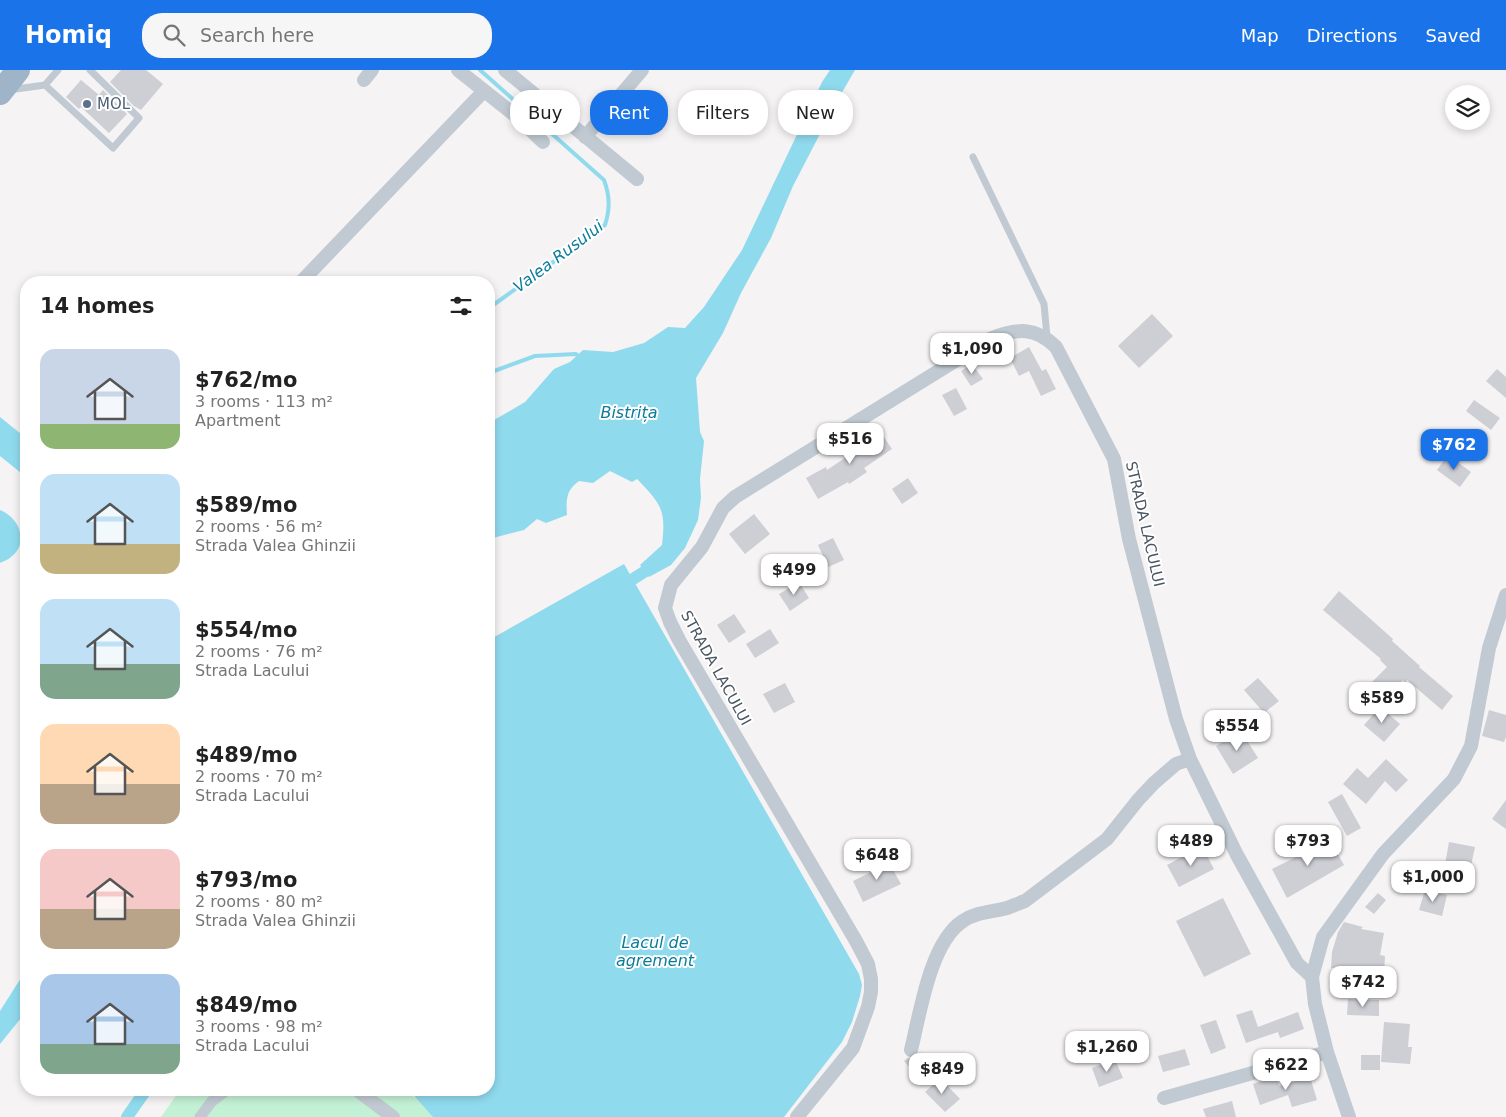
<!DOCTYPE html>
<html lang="en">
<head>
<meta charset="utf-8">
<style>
  body { margin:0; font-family:"DejaVu Sans",sans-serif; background:#f6f6f6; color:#222; height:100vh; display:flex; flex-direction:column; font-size:19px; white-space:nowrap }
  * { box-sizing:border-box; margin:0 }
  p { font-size:16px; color:#767676 }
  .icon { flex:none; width:28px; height:28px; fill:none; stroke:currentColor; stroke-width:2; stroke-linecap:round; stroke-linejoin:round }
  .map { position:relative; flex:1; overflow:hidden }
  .sheet { position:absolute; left:20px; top:206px; width:475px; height:820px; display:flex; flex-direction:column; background:#fff; border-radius:20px; box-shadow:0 2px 8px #0003 }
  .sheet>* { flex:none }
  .banner { position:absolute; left:510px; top:20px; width:475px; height:45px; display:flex; gap:10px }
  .fabs { position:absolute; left:1445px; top:15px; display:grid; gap:10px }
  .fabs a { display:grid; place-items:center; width:45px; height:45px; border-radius:50%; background:#fff; box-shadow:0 2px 8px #0003; font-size:25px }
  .price { position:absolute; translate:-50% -42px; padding:0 11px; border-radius:10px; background:#fff; color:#222; font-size:16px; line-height:32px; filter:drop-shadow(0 1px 2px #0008) }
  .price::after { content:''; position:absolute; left:50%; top:30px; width:15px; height:11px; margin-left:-8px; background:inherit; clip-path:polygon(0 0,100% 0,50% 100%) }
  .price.selected { background:#1a73e8; color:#fff }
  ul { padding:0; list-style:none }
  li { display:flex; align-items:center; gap:15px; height:125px; padding:0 20px }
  li span { display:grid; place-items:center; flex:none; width:140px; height:100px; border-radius:15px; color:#555 }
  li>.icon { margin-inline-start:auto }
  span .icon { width:60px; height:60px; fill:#fffc; stroke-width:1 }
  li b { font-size:21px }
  h2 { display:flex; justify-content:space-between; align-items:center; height:60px; padding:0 20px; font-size:21px }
  .pill { padding:0 18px; border-radius:20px; background:#fff; box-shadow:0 2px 8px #0003; font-size:18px; line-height:45px }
  .pill.selected { background:#1a73e8; color:#fff }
  header { display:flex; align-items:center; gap:30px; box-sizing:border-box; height:70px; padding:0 25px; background:#1a73e8; color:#fff }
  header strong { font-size:24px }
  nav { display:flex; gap:28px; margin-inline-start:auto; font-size:18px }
  .search { width:350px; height:45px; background:#f6f6f6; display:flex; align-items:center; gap:12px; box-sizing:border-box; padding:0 18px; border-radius:20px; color:#767676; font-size:19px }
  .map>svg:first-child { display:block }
  .green { fill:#c3f1d5 }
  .water { fill:#90daee }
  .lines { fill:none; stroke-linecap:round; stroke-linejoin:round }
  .stream { stroke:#90daee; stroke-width:4 }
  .canal { stroke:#90daee; stroke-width:12 }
  .building { fill:#cdcfd5 }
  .service { stroke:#c1cad2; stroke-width:7 }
  .pedestrian { stroke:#c1cad2; stroke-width:11 }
  .minor { stroke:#c1cad2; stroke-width:14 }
  .trunk { stroke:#9fb4c9; stroke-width:24 }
  .service-dot { fill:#5c6f8a; stroke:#fff; stroke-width:2 }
  .labels { text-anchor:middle; stroke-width:4; stroke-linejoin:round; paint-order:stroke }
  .service-label { font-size:15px; fill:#4e5e75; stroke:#fff; text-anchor:start }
  .street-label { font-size:15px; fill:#4a5661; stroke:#fff }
  .water-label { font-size:16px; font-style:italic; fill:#0c7c9b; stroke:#fff }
</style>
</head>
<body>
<header>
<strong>Homiq</strong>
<div class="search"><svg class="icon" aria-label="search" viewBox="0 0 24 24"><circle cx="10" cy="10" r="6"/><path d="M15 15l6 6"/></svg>Search here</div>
<nav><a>Map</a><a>Directions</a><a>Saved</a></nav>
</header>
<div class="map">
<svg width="1506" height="1047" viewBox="0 0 1506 1047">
  <rect width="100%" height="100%" fill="#f5f3f3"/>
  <path class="green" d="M180 1020H403L430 1037 437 1047H161Z"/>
  <path class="water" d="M830 0H855L837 31 793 116 771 168 741 223 723 263 696 308 700 362 704 371 700 409 701 428 698 450 685 478 671 495 649 507 640 495 662 475C666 440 662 435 637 409L632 412 610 401 593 413 579 411C566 420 566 430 567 445L546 453 537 449 524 460 489 469V353L525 332 554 299 570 292 583 280 613 282 644 273 668 257 685 258 704 237 742 180 822 12Z
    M0 347 26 368V407L0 386Z
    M0 440C19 447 30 473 11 487 8 490 3 491 0 493Z
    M624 494 859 904 862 915 860 926 852 952 842 972 784 1047H433L409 1020H489V570Z
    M26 900V942L0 974V941Z"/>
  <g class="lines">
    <path class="stream" d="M480 0 604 110C610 126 610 139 605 155L489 238
      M489 303 535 286 576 284 580 287"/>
    <path class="canal" d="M633 509 658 493
      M127 1047 146 1020"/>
  </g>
  <path class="building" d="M121 0H146L163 14 141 40 134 36 110 12Z
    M81 10 99 25 103 20 127 44 109 63 81 37 79 39 66 27Z
    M1152 244 1173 266 1139 298 1118 276Z
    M1029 277 1042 301 1046 299 1056 319 1041 326 1029 301 1019 306 1010 288Z
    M972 294 983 309 971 316 961 301Z
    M1497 299 1506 307V328L1486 311Z
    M956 318 967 339 954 346 942 325Z
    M1474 330 1500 348 1491 360 1466 341Z
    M877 357 892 379 864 398 867 402 849 414 848 412 818 429 806 408 826 397 827 400 867 373 863 367Z
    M1448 385 1471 402 1460 417 1437 400Z
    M908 408 918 423 902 434 892 419Z
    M754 444 770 464 745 484 729 464Z
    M833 468 844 490 828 497 818 475Z
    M799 512 809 528 790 541 779 524Z
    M1339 521 1393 569 1392 571 1420 596 1419 597 1453 626 1442 640 1407 610 1405 613 1403 610 1378 634 1364 620 1387 597 1380 590 1381 589 1323 540Z
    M734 544 746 562 729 573 717 555Z
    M770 559 779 573 755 588 746 574Z
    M1258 608 1279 631 1264 643 1244 620Z
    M785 613 795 632 774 643 763 624Z
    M1380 637 1400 654 1384 672 1364 655Z
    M1489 640 1506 645V667L1504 672 1482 666Z
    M1241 661 1258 688 1233 704 1216 676Z
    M1386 689 1408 710 1396 722 1385 711 1366 734 1343 714 1357 698 1368 708Z
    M1342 724 1361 758 1347 766 1328 732Z
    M1506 730V759L1492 749Z
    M1328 767 1344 795 1287 828 1272 799 1304 783 1303 781Z
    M1449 772 1475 777 1469 805 1444 800Z
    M1202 776 1214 799 1179 817 1167 795Z
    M887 789 901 814 863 832 853 811 875 800 873 796Z
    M1425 820 1447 825 1442 846 1419 840Z
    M1378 823 1386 830 1374 844 1365 837Z
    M1223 828 1251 884 1204 907 1176 851Z
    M1344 852 1363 857 1361 859 1384 863 1380 885 1385 886 1384 905 1373 904V901L1331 898 1332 882 1338 862Z
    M1348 929 1379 930V946L1347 945Z
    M1252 940 1258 957 1298 942 1304 959 1280 968 1278 962 1246 973 1236 945Z
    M1216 950 1226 978 1211 984 1200 955Z
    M1384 952 1410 954 1408 977H1412L1410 994 1381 992Z
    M1185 979 1190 995 1163 1002 1158 986Z
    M920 982 928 991 914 1003 904 991 908 988H914Z
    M1361 985H1380V1000H1361Z
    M1115 989 1123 1008 1099 1017 1092 998Z
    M1276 1006 1279 1016 1310 1007 1317 1030 1292 1037 1288 1025 1260 1035 1253 1014Z
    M940 1008 960 1029 945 1042 925 1022Z
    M1232 1031 1236 1047H1206L1203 1039Z"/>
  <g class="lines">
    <path class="service" d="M45 15 113 78 139 48 90 0
      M9 20 45 15 58 0
      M973 87 1044 234 1047 267"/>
    <path class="pedestrian" d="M200 1047 212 1031 227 1020"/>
    <path class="minor" d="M458 0 516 46 543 72
      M505 0 637 109
      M364 10 372 0
      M585 67 642 0
      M301 212 483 22
      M911 980C920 944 930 872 963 851 976 842 992 842 1007 838 1013 836 1019 833 1025 831L1107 769 1138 730 1154 713 1176 694 1190 689
      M357 1020 393 1047
      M1164 1028 1327 982
      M797 1047 853 978 868 937 871 922V909L868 894 856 871 679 570 670 552 665 538 671 515 702 477 723 438 735 427 992 268C1017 258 1036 257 1056 277L1114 389 1129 469 1176 649 1190 689 1237 785 1297 893 1312 907
      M1349 1047 1327 982 1315 934 1312 907 1323 867 1383 784 1454 709 1471 676 1489 578 1506 525"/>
    <path class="trunk" d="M0 23 18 0"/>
  </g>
  <circle class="service-dot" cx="87" cy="34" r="5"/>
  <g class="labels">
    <g class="service-label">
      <text x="97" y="39">MOL</text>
    </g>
    <g class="street-label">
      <text transform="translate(1145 454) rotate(77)" y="5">STRADA LACULUI</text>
      <text transform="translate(716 598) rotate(61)" y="5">STRADA LACULUI</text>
    </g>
    <g class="water-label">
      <text transform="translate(558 186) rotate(-37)" y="6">Valea Rusului</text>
      <text x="629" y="348">Bistrița</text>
      <text x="655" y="878">Lacul de<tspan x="655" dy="18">agrement</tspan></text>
    </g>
  </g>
</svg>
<div class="fabs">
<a><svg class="icon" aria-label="layers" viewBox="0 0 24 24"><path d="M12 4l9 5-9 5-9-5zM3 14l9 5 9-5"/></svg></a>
</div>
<b class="price" style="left:972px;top:305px">$1,090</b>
<b class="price" style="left:850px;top:395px">$516</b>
<b class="price selected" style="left:1454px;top:401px">$762</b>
<b class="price" style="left:794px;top:526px">$499</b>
<b class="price" style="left:1382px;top:654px">$589</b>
<b class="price" style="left:1237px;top:682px">$554</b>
<b class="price" style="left:1191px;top:797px">$489</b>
<b class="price" style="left:1308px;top:797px">$793</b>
<b class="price" style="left:877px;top:811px">$648</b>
<b class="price" style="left:1433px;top:833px">$1,000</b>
<b class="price" style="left:1363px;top:938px">$742</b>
<b class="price" style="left:1107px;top:1003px">$1,260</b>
<b class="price" style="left:1286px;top:1021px">$622</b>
<b class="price" style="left:942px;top:1025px">$849</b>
<div class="banner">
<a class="pill">Buy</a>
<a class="pill selected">Rent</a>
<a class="pill">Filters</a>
<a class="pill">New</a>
</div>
<section class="sheet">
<h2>14 homes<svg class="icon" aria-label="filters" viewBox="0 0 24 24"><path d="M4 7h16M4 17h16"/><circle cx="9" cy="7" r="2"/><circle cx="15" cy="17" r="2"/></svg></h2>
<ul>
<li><span style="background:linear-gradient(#c9d6e8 75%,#8fb573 0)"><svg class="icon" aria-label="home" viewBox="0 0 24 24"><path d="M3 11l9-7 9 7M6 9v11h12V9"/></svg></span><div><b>$762/mo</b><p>3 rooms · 113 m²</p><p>Apartment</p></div></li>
<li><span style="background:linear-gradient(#bfe0f5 70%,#c2b280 0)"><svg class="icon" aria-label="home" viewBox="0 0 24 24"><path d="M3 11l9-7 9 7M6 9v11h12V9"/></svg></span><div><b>$589/mo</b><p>2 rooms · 56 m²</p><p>Strada Valea Ghinzii</p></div></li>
<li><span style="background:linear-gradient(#bfe0f5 65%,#7fa58c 0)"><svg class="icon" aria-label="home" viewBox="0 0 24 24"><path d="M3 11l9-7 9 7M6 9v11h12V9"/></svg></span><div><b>$554/mo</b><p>2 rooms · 76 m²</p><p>Strada Lacului</p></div></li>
<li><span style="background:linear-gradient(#ffd9b3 60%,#b9a48a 0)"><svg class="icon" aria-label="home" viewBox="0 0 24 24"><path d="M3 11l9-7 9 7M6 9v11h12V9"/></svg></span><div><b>$489/mo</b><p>2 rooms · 70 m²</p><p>Strada Lacului</p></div></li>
<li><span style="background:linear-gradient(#f6c9c9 60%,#b9a48a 0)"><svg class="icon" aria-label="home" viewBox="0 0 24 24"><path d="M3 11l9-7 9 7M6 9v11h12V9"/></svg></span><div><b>$793/mo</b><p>2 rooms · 80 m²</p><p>Strada Valea Ghinzii</p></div></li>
<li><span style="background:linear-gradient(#a9c7e8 70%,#7fa58c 0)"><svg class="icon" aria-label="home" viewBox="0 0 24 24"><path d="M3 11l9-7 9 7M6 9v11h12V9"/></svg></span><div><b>$849/mo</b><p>3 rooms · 98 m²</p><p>Strada Lacului</p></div></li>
</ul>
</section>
</div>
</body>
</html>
